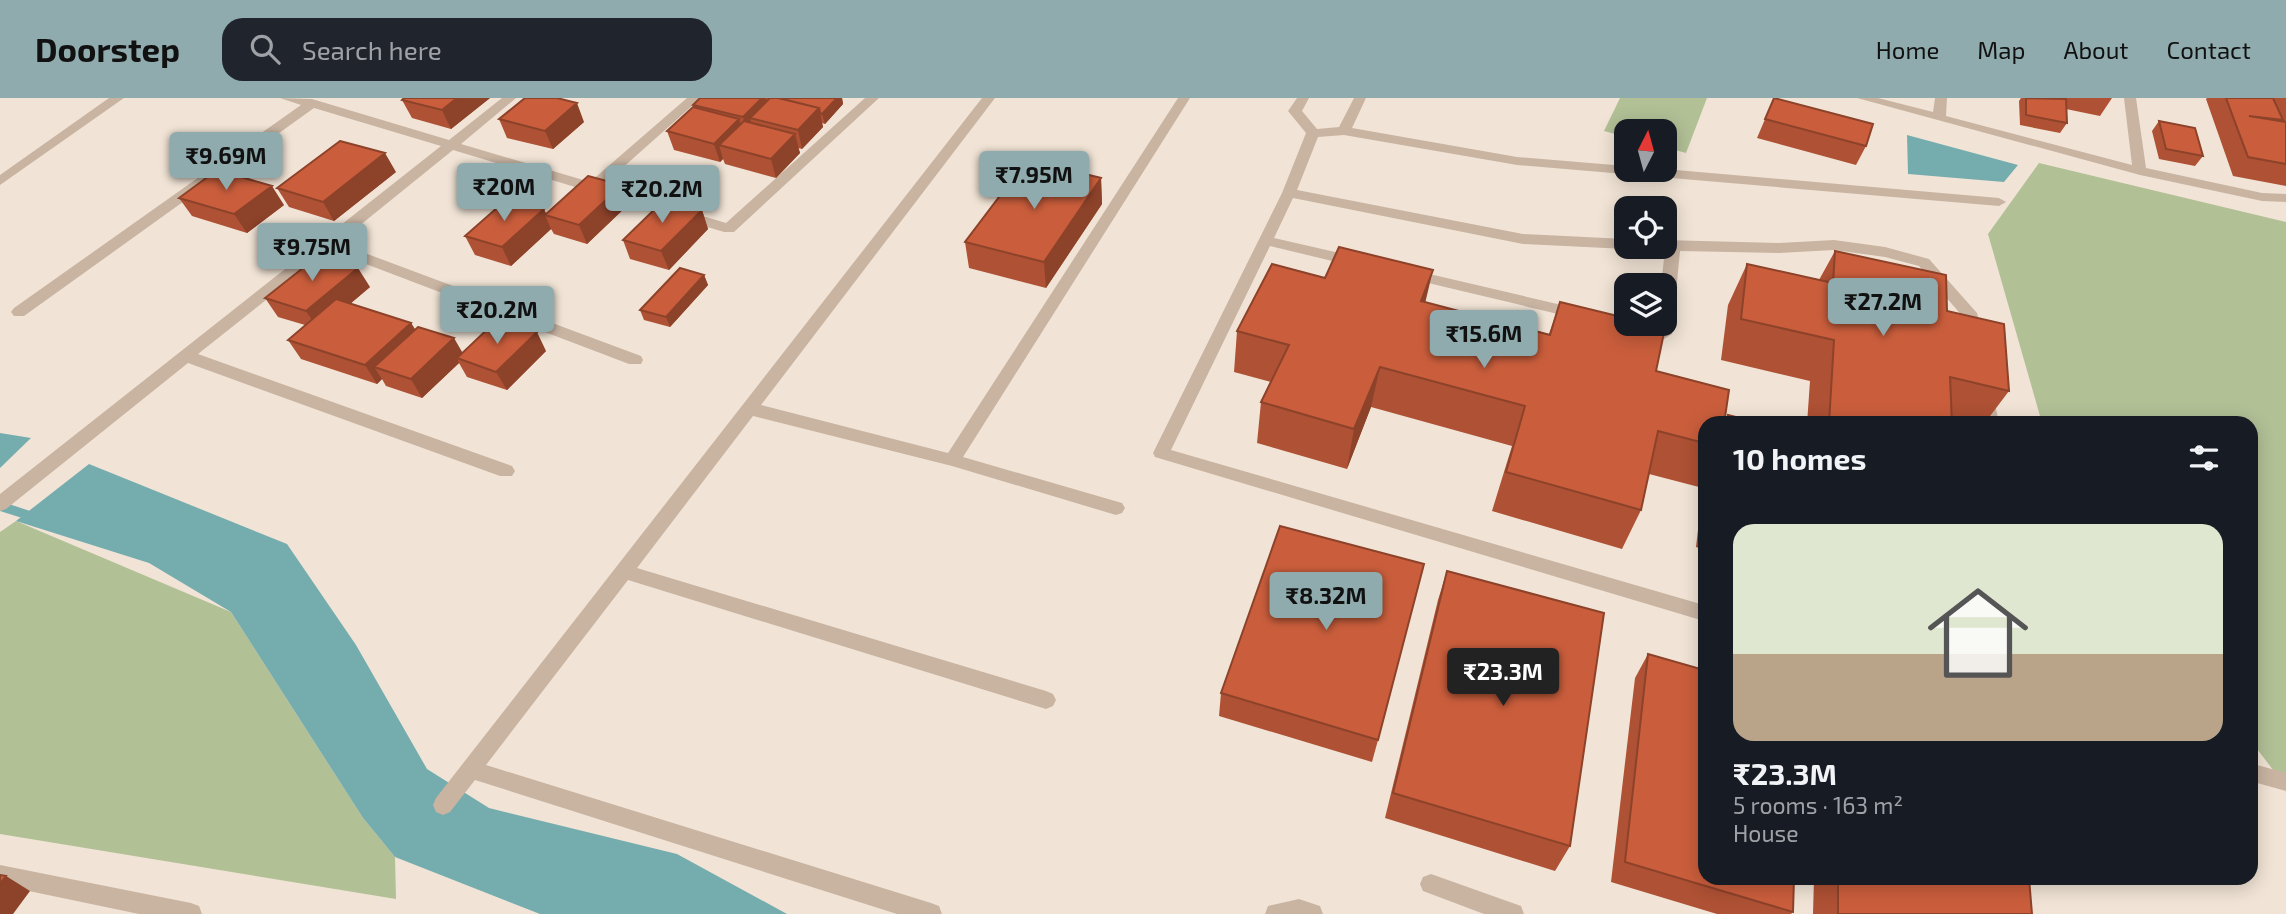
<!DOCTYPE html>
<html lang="en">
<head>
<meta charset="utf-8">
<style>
  body { margin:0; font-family:"Exo 2",sans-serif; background:#20242c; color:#f1f3f6; height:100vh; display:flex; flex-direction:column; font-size:26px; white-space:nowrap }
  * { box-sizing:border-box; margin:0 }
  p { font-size:23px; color:#9ea1a6 }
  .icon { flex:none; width:38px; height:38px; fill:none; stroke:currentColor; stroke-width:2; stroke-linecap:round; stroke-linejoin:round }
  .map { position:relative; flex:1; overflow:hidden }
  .details { position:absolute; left:1698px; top:318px; width:560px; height:469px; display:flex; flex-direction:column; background:#171b24; border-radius:21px; box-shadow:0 4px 18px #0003 }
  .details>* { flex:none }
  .needle { width:46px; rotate:6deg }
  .tools { position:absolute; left:1614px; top:21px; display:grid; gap:14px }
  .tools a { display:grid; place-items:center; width:63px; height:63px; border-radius:14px; background:#171b24; box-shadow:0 4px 18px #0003; font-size:35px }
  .price { position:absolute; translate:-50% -60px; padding:0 16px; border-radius:7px; background:#90abae; color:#111; font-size:23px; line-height:46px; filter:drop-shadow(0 2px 4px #0008) }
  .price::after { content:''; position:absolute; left:50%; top:42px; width:21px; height:16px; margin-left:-10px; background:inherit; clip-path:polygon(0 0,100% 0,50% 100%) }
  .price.selected { background:#222; color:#fff }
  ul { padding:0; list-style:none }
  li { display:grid; align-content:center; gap:14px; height:371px; padding:0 35px }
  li+li { border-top:2px solid #363941 }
  li span { display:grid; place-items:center; height:217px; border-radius:21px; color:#555 }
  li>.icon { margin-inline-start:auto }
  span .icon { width:126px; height:126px; fill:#fffc; stroke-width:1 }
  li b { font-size:30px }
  h2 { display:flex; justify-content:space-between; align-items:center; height:84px; padding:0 35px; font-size:30px }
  header { display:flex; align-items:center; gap:42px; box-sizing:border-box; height:98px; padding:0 35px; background:#90abae; color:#111 }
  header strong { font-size:33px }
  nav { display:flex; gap:38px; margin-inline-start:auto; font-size:24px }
  .search { width:490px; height:63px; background:#20242c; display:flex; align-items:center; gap:18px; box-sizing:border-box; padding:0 24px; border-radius:21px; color:#9ea1a6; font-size:26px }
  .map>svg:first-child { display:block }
  .green { fill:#b2c096 }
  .water { fill:#75adaf }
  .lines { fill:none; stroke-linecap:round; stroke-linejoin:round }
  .stream { fill:#75adaf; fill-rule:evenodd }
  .service { fill:#c9b4a2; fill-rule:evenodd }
  .minor { fill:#c9b4a2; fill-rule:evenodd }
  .wall { fill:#ae5134 }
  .shaded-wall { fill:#8d422a }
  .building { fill:#ca5e3c; stroke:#8d422a; stroke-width:2 }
</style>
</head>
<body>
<header>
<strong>Doorstep</strong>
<div class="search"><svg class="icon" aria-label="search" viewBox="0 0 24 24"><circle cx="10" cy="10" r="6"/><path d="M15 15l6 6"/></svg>Search here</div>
<nav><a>Home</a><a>Map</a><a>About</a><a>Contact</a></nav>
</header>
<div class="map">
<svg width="2286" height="816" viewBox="0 0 2286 816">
  <rect width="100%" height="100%" fill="#f1e4d6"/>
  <path class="green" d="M1620 0H1707L1686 55 1664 49V33H1626V39L1604 33Z
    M2039 65 2286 124V689L2251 643 2250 326 2042 325 1988 136Z
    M16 423 231 514 363 720 395 759 396 801 0 736V434Z"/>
  <path class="water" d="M1907 37 2018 67 2004 84 1908 76Z
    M0 335 31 340 0 370Z
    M89 366 287 446 356 547 427 671 489 710 677 756 787 816H540L395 759 363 720 231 514 149 465 16 423Z"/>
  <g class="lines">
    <path class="stream" d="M0 403 42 417 44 420 42 423 38 425 0 413Z"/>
    <path class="service" d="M1431 776 1521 808 1524 816H1484L1423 793 1420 786 1423 779Z"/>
    <path class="minor" d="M109 0H124L0 87V77Z
      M280 0 312 1 449 42 502 0H516L461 46 590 84 687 0H701L602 88 726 125 865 0H879L734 134H724L453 52 338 145 641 258 643 262 641 266H629L329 152 198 256 512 368 515 373 512 378H500L188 265 6 411 0 413V396L441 48 314 10 24 218H14L11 214 14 210 301 7Z
      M982 0H995L761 307 948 355 1178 0H1190L963 359 1122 405 1125 410 1122 415 1116 417 952 368 753 318 637 470 1046 593 1053 596 1056 602 1053 608 1046 611 628 482 486 667 931 805 939 808 942 816H897L475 682 450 714 443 717 436 714 433 707 436 700Z
      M1297 0H1309L1302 13 1317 31 1339 29 1354 0H1366L1352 30 1517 59 1626 68V72L1664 71 1999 100 2006 104 1999 108 1517 67 1344 37 1318 39 1297 92 1523 136 1626 141V149H1632L1626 151 1523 146 1293 100 1274 140 1357 159 1364 164 1357 169 1270 148 1171 352 1704 507V523L1155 359 1153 355 1282 95 1306 35 1288 13Z
      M1857 0H1878L1933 14 1935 0H1947L1946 18 2132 67 2124 0H2136L2146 70 2262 95 2286 96V104L2262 103 2140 77Z
      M1664 142 1779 145 1834 142 1885 149 1929 161 1977 215 1983 239 1981 243H1969L1964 220 1919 168 1885 159 1834 152 1779 155 1680 153 1672 236 1664 241 1635 235 1632 231 1635 227 1657 229V226H1664V187H1661L1665 152 1658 149H1664Z
      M1408 171 1579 211 1587 216 1579 221 1403 179V173Z
      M1985 289 1993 295 1999 326H1983L1977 295Z
      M2250 665 2286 675V693L2250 683Z
      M0 767 191 805 199 808 202 816H139L0 787Z
      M1299 801 1320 808 1323 816H1265L1268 808Z"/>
  </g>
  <path class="wall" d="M490 0 451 31 412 20 402 2Z
    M700 0H842L843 6 825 26 822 25 823 29 802 51 798 50 800 55 776 80 725 66 723 61 720 64 674 52 667 33 694 10 693 7Z
    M1774 0 1866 48 1856 67 1757 40Z
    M2021 0H2112L2100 18 2066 11 2067 25 2060 35 2020 27 2019 3Z
    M2207 0H2286V88L2233 78 2206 1Z
    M499 21 584 24 553 51 507 40Z
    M2159 23 2203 58 2195 68 2159 61 2152 33Z
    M396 74 334 123 289 109 277 90Z
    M1101 80 1102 106 1046 190 969 170 965 144Z
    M622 87 629 106 587 146 554 136 551 131 511 168 475 157 465 138 546 116Z
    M179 100 284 107 247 135 192 118Z
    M702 112 708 131 669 172 630 161 623 142Z
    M1835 153 1947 213 2009 293 1984 326H1807L1810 283 1721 262 1728 207 1747 166 1819 182Z
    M704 177 708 187 670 229 644 222 640 212Z
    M370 189 350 206 411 225 415 231 462 255 546 253 507 292 467 279 459 265 422 300 386 288 382 281 377 286 301 261 288 242 305 227 278 219 265 200Z
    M1425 204 1549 236 1560 204 1656 273 1704 326V379L1699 389 1649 376 1641 412 1622 451 1492 413 1512 348 1371 309 1347 371 1257 345 1261 304 1271 284 1234 274 1237 233Z
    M1704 381V452L1696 449Z
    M1447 473 1570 748 1555 773 1385 720 1438 502Z
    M1648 556 1793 814 1791 816H1717L1611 784 1635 580Z
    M1221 595 1378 642 1372 664 1219 618Z
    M1814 780H2029L2032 816H1813Z"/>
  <path class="shaded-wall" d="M457 0H490L451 31 442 12Z
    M762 0H766L770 15 750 20 753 32 748 38 743 19Z
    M837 0H842L843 6 825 26 822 16Z
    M577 5 584 24 553 51 545 33Z
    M819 10 823 29 802 51 798 32Z
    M739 21 745 40 719 47 723 61 720 64 714 46Z
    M795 36 800 55 776 80 771 61Z
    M385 55 396 74 334 123 323 104Z
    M1101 80 1102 106 1046 190 1044 164Z
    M622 87 629 106 587 146 579 127Z
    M272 88 284 107 247 135 234 116Z
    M544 111 547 117H545L551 131 511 168 502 149Z
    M702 112 708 131 669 172 661 153Z
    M358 170 370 189 319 232 306 213Z
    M1433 172 1423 214 1421 203Z
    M704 177 708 187 670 229 666 219Z
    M411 225 422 244 374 269 382 281 377 286 365 267Z
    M537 234 546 253 507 292 496 274Z
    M454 240 465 259 457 260 459 265 422 300 411 281Z
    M1380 269 1371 309 1347 371 1354 331Z
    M6 778 30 793 13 816H0V786Z"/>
  <path class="building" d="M404 0H457L442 12 402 2Z
    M525 0H557L577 5 545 33 499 21Z
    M700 0H762L743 19 693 7Z
    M770 0H778L819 10 798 32 750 20Z
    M784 0H837L822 16 820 15 819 10 783 1Z
    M1774 0 1873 26 1866 48 1765 21Z
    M2026 0 2066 1 2067 25 2026 17Z
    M2226 0H2273L2283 22 2249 18 2286 24V66L2248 59Z
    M693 9 739 21 714 46 667 33Z
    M744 23 795 36 771 61 719 47Z
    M2159 23 2195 30 2203 58 2166 51Z
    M340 43 385 55 323 104 277 90Z
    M1027 62 1101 80 1044 164 965 144Z
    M217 72 272 88 234 116 179 100Z
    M588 78 622 87 579 127 545 117Z
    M507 101 544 111 502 149 465 138Z
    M664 102 702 112 661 153 623 142Z
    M1339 149 1433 172 1421 203 1550 237 1560 204 1626 220V226H1647L1665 230 1656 273 1729 292 1724 326H1704V345L1658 333 1641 412 1506 374 1525 308 1380 269 1354 331 1261 304 1289 247 1237 233 1272 166 1325 180Z
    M1835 153 1946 177 1947 213 2004 226 2009 293 1950 279 1952 326H1829L1834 242 1741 221 1747 166 1833 185Z
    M318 158 358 170 306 213 265 200Z
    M680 170 704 177 666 219 640 212Z
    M336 201 411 225 365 267 288 242Z
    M497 222 537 234 496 274 457 260Z
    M418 229 454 240 411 281 374 269Z
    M1728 317 1763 326H1727Z
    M1280 428 1424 466 1378 642 1221 595Z
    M1447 473 1604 515 1570 748 1393 695Z
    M1648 556 1704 572V780H1794L1793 814 1625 764Z
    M0 777 6 778 0 786Z
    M1838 780H2029L2032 816H1838Z"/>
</svg>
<div class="tools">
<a><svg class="needle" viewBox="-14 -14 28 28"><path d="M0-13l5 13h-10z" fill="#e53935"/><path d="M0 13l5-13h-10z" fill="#9ea1a6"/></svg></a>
<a><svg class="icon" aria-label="locate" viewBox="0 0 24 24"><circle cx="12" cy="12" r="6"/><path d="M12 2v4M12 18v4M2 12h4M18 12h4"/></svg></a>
<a><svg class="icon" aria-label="layers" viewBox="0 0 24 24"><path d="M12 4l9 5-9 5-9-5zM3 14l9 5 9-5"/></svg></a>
</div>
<b class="price" style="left:226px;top:94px">₹9.69M</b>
<b class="price" style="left:1034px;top:113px">₹7.95M</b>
<b class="price" style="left:504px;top:125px">₹20M</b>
<b class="price" style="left:662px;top:127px">₹20.2M</b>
<b class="price" style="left:312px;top:185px">₹9.75M</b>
<b class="price" style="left:1883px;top:240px">₹27.2M</b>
<b class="price" style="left:497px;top:248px">₹20.2M</b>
<b class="price" style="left:1484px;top:272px">₹15.6M</b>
<b class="price" style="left:1326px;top:534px">₹8.32M</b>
<b class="price selected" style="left:1503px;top:610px">₹23.3M</b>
<section class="details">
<h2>10 homes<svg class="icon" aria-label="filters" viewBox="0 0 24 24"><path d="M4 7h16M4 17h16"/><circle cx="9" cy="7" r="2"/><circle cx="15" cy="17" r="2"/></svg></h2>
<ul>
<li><span style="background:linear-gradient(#dfe7d0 60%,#b9a48a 0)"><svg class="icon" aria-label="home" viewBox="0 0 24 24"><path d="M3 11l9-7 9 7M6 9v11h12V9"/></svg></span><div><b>₹23.3M</b><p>5 rooms · 163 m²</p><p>House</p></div></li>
</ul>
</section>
</div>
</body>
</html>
